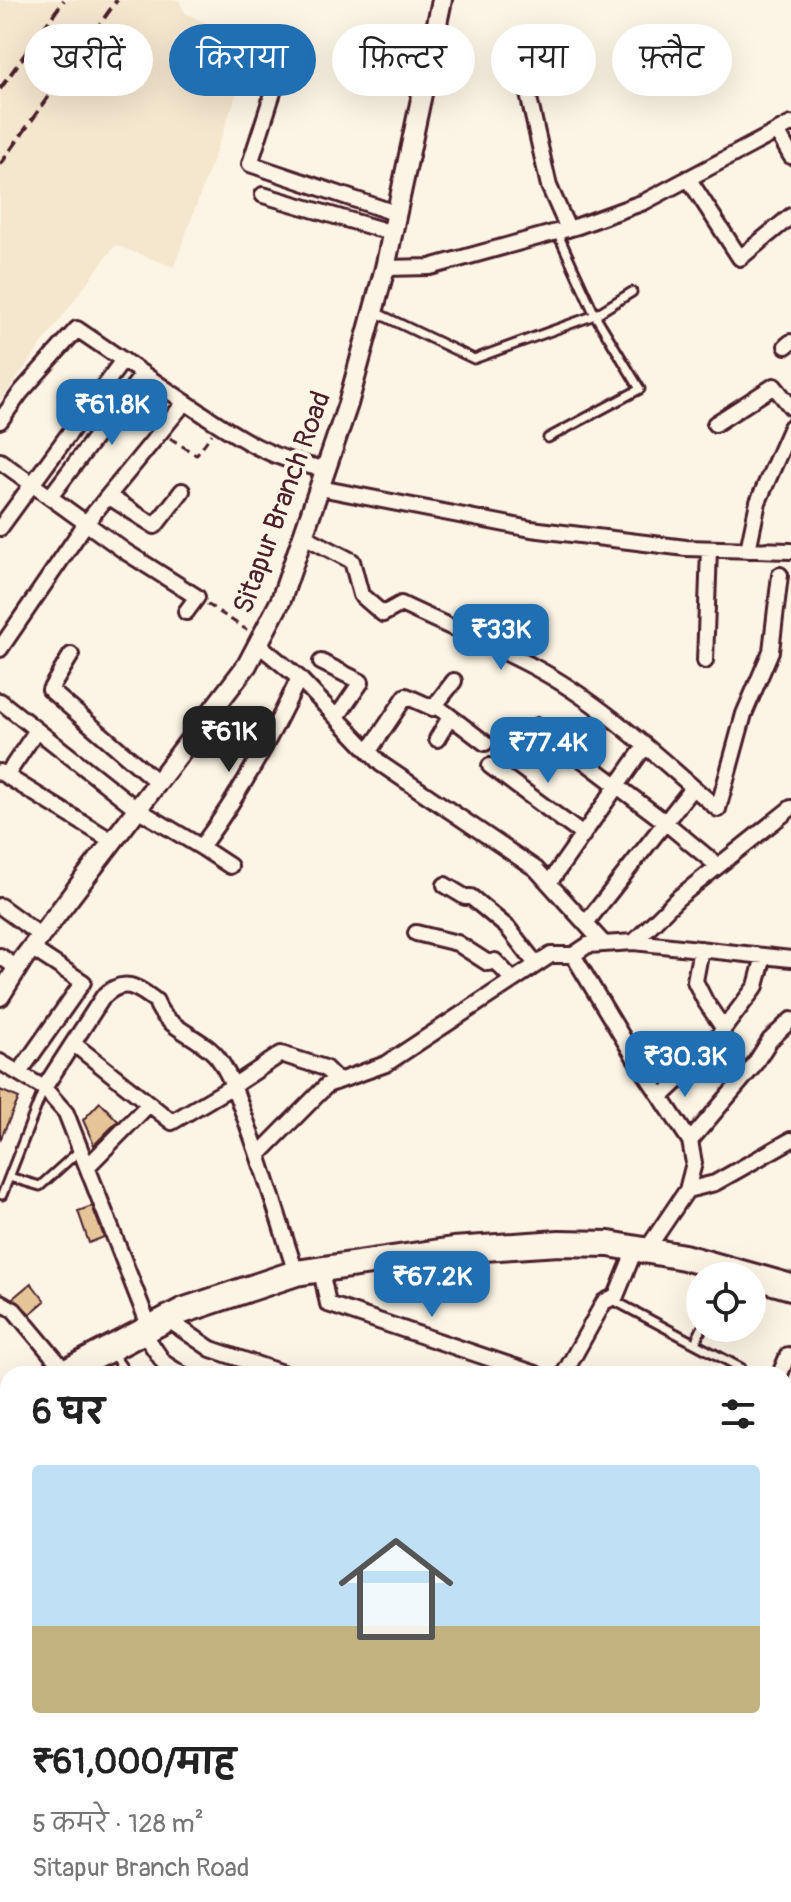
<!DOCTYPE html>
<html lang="hi">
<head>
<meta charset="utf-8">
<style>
  body { margin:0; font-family:Pangolin,"Playpen Sans Deva",sans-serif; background:#f6f6f6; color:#222; height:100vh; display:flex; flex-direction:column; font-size:30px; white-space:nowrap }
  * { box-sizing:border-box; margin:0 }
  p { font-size:26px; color:#767676 }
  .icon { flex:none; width:44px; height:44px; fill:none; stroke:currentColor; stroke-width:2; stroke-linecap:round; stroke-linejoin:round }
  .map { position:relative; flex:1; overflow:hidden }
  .side { position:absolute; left:0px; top:1366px; width:792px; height:536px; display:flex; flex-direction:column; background:#fff; border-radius:24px 24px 0 0; box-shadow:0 8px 32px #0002 }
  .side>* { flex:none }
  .guide { position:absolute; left:24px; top:24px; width:744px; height:72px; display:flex; gap:16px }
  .buttons { position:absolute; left:686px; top:1262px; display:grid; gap:16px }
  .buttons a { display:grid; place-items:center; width:80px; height:80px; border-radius:50%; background:#fff; box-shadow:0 8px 32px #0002; font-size:40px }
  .price { position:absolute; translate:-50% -68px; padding:0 18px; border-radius:16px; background:#1f6fb2; color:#fff; font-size:26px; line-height:52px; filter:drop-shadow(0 2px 4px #0008) }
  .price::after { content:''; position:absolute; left:50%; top:48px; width:24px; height:18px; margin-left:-12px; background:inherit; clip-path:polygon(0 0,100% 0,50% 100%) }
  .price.current { background:#222; color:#fff }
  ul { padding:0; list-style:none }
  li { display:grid; align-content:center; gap:16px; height:424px; padding:0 32px }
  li+li { border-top:2px solid #e0e0e0 }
  li span { display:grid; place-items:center; height:248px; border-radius:8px; color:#555 }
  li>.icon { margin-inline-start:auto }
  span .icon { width:144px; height:144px; fill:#fffc; stroke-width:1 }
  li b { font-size:34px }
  h2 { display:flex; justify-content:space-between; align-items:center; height:96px; padding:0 32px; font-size:34px }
  .tag { padding:0 28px; border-radius:36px; background:#fff; box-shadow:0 8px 32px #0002; font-size:28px; line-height:72px }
  .tag.current { background:#1f6fb2; color:#fff }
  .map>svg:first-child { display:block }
  .built { fill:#f5e6ce }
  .building { fill:#e5c497; stroke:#4a1f2b; stroke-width:2 }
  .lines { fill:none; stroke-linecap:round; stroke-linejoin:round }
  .service-casing { stroke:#4a1f2b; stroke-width:13 }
  .minor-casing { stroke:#4a1f2b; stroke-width:20 }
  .tertiary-casing { stroke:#4a1f2b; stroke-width:24 }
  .primary-casing { stroke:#4a1f2b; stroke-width:30 }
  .path { stroke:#4a1f2b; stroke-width:3; stroke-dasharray:8 6; stroke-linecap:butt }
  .service { stroke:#fcf5e5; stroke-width:7 }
  .minor { stroke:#fcf5e5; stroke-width:14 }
  .tertiary { stroke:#fcf5e5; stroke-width:18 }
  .primary { stroke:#fcf5e5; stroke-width:24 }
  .rail { stroke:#4a1f2b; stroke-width:4; stroke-dasharray:12 6; stroke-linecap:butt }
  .labels { text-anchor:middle; stroke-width:8; stroke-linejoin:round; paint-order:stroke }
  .street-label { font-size:28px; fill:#4a1f2b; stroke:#fcf5e5 }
</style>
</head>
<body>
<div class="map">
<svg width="791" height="1902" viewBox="0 0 791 1902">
  <rect width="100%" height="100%" fill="#fcf5e5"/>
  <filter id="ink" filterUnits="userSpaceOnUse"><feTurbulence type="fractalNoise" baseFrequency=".0125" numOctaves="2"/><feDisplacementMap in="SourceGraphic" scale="16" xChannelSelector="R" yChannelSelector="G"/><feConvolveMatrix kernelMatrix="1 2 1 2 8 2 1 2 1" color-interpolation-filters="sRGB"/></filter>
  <g filter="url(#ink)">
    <path class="built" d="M0 0H179L185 13 254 46 174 267 115 245 0 401Z"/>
    <path class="building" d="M0 1090 19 1098 0 1140Z
      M100 1102 118 1121 94 1145 83 1120Z
      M92 1206 104 1237 89 1243 78 1211Z
      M31 1283 45 1301 30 1314 13 1298Z"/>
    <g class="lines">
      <g class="service-casing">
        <path id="service" d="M375 312 474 359 595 315 632 292
          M548 438 640 389 595 315 557 232
          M9 1177 40 1186 80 1150
          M2 1195 44 1088
          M613 1300 741 1368
          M695 1343 702 1328
          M112 1353 127 1374
          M0 1435 8 1436
          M784 1613 791 1614
          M784 1806 791 1809"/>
      </g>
      <g class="minor-casing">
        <path id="minor" d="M285 55 250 164 398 214
          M526 85 549 186 568 229
          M777 131 791 156
          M688 178 740 258 791 216
          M263 195 393 233
          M385 268 430 267 578 226 644 202 791 124
          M786 346 791 342
          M0 421 21 392 77 329C111 352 145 375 179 398 226 429 269 462 327 469
          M715 424 774 386 791 407
          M0 461 126 552 197 597 186 612
          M320 488 531 529 686 548 791 551
          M108 496 155 526 182 491
          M50 497 143 374
          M0 528 123 360
          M304 536 352 561 361 595 383 614 401 604C445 625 491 644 534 667 602 703 660 759 718 809L744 714 771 651 780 575
          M748 550 758 502 791 427
          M258 644 299 678 381 764 536 869 604 944
          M0 649 86 523 185 402
          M71 655 50 690 157 782
          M705 661 709 549
          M321 662 361 682 337 717
          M0 701 137 809 201 847C241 793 271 738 299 678
          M435 705 485 743
          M538 726 665 822 718 866
          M437 739 450 717
          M369 751 406 696 433 708 454 681
          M490 766 583 835
          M0 772 112 841
          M6 776 37 730
          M201 847 230 866
          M549 883 645 746
          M445 885 465 897H471L508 928 536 964
          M0 906 41 936
          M586 923 693 787
          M416 933 457 943 488 963 495 961 512 979
          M634 942 678 898 791 808
          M701 949 695 981 705 1001 724 1029
          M573 955 635 1058 690 1141 694 1163 687 1190 647 1249
          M0 956 17 968
          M74 1044 172 1122 233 1086 281 1054 325 1068 337 1080
          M0 1062 44 1088 66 1113 150 1328
          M19 1073 83 982 31 948
          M44 1088 103 997C123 977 136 986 156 1001 163 1028 203 1037 218 1058 230 1074 237 1096 244 1115 263 1166 279 1220 296 1273
          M661 1097 700 1060 756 986 764 956
          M690 1141 752 1068 770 1040 791 1020
          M259 1154 327 1085 386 1064 551 955H573L588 945 634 942 791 959
          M87 1167 149 1104
          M687 1190 715 1183 791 1140
          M321 1270 328 1304 536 1374
          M0 1302 14 1310 66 1372
          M167 1319 211 1349 285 1374
          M143 1332 164 1363 181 1374
          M564 1374 604 1302 616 1296 636 1247
          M780 1374 788 1355 791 1357
          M784 1502 791 1504
          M0 1546 8 1566
          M784 1552 791 1553
          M0 1830 8 1832
          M784 1885 791 1870
          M487 1894 489 1902
          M22 1902 25 1894
          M75 1902 78 1894
          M134 1902 135 1894
          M395 1902 396 1894
          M618 1902 619 1894
          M698 1902 699 1894
          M776 1902 780 1894"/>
      </g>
      <g class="tertiary-casing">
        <path id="tertiary" d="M0 996 23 959 247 665 281 600 348 404 385 268 442 0"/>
      </g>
      <g class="primary-casing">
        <path id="primary" d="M752 1276 791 1287
          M62 1374 182 1311 296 1273 453 1250 559 1243 609 1244 684 1257 752 1276
          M0 1406 8 1402"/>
      </g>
      <path class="path" d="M170 438 196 455 212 434
        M207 604 247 630"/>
      <use href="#service" class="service"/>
      <use href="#minor" class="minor"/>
      <use href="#tertiary" class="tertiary"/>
      <use href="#primary" class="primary"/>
      <path class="rail" d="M0 89 64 0
        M0 165 117 0"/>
    </g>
  </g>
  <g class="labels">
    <g class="street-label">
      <text transform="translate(281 502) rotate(-70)" y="10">Sitapur Branch Road</text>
    </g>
  </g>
</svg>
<div class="buttons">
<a><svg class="icon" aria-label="locate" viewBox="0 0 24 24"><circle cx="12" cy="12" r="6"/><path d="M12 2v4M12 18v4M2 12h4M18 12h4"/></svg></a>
</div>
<b class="price" style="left:112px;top:447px">₹61.8K</b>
<b class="price" style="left:501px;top:672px">₹33K</b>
<b class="price current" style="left:229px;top:774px">₹61K</b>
<b class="price" style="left:548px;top:785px">₹77.4K</b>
<b class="price" style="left:685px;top:1099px">₹30.3K</b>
<b class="price" style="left:432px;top:1319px">₹67.2K</b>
<div class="guide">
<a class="tag">खरीदें</a>
<a class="tag current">किराया</a>
<a class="tag">फ़िल्टर</a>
<a class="tag">नया</a>
<a class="tag">फ़्लैट</a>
</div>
<section class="side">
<h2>6 घर<svg class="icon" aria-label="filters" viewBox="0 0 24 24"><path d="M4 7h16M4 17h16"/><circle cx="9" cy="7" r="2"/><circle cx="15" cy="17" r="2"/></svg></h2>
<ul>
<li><span style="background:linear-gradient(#bfe0f5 65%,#c2b280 0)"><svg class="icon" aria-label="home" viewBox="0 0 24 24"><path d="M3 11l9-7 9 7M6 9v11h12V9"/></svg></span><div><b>₹61,000/माह</b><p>5 कमरे · 128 m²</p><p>Sitapur Branch Road</p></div></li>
</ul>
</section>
</div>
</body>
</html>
